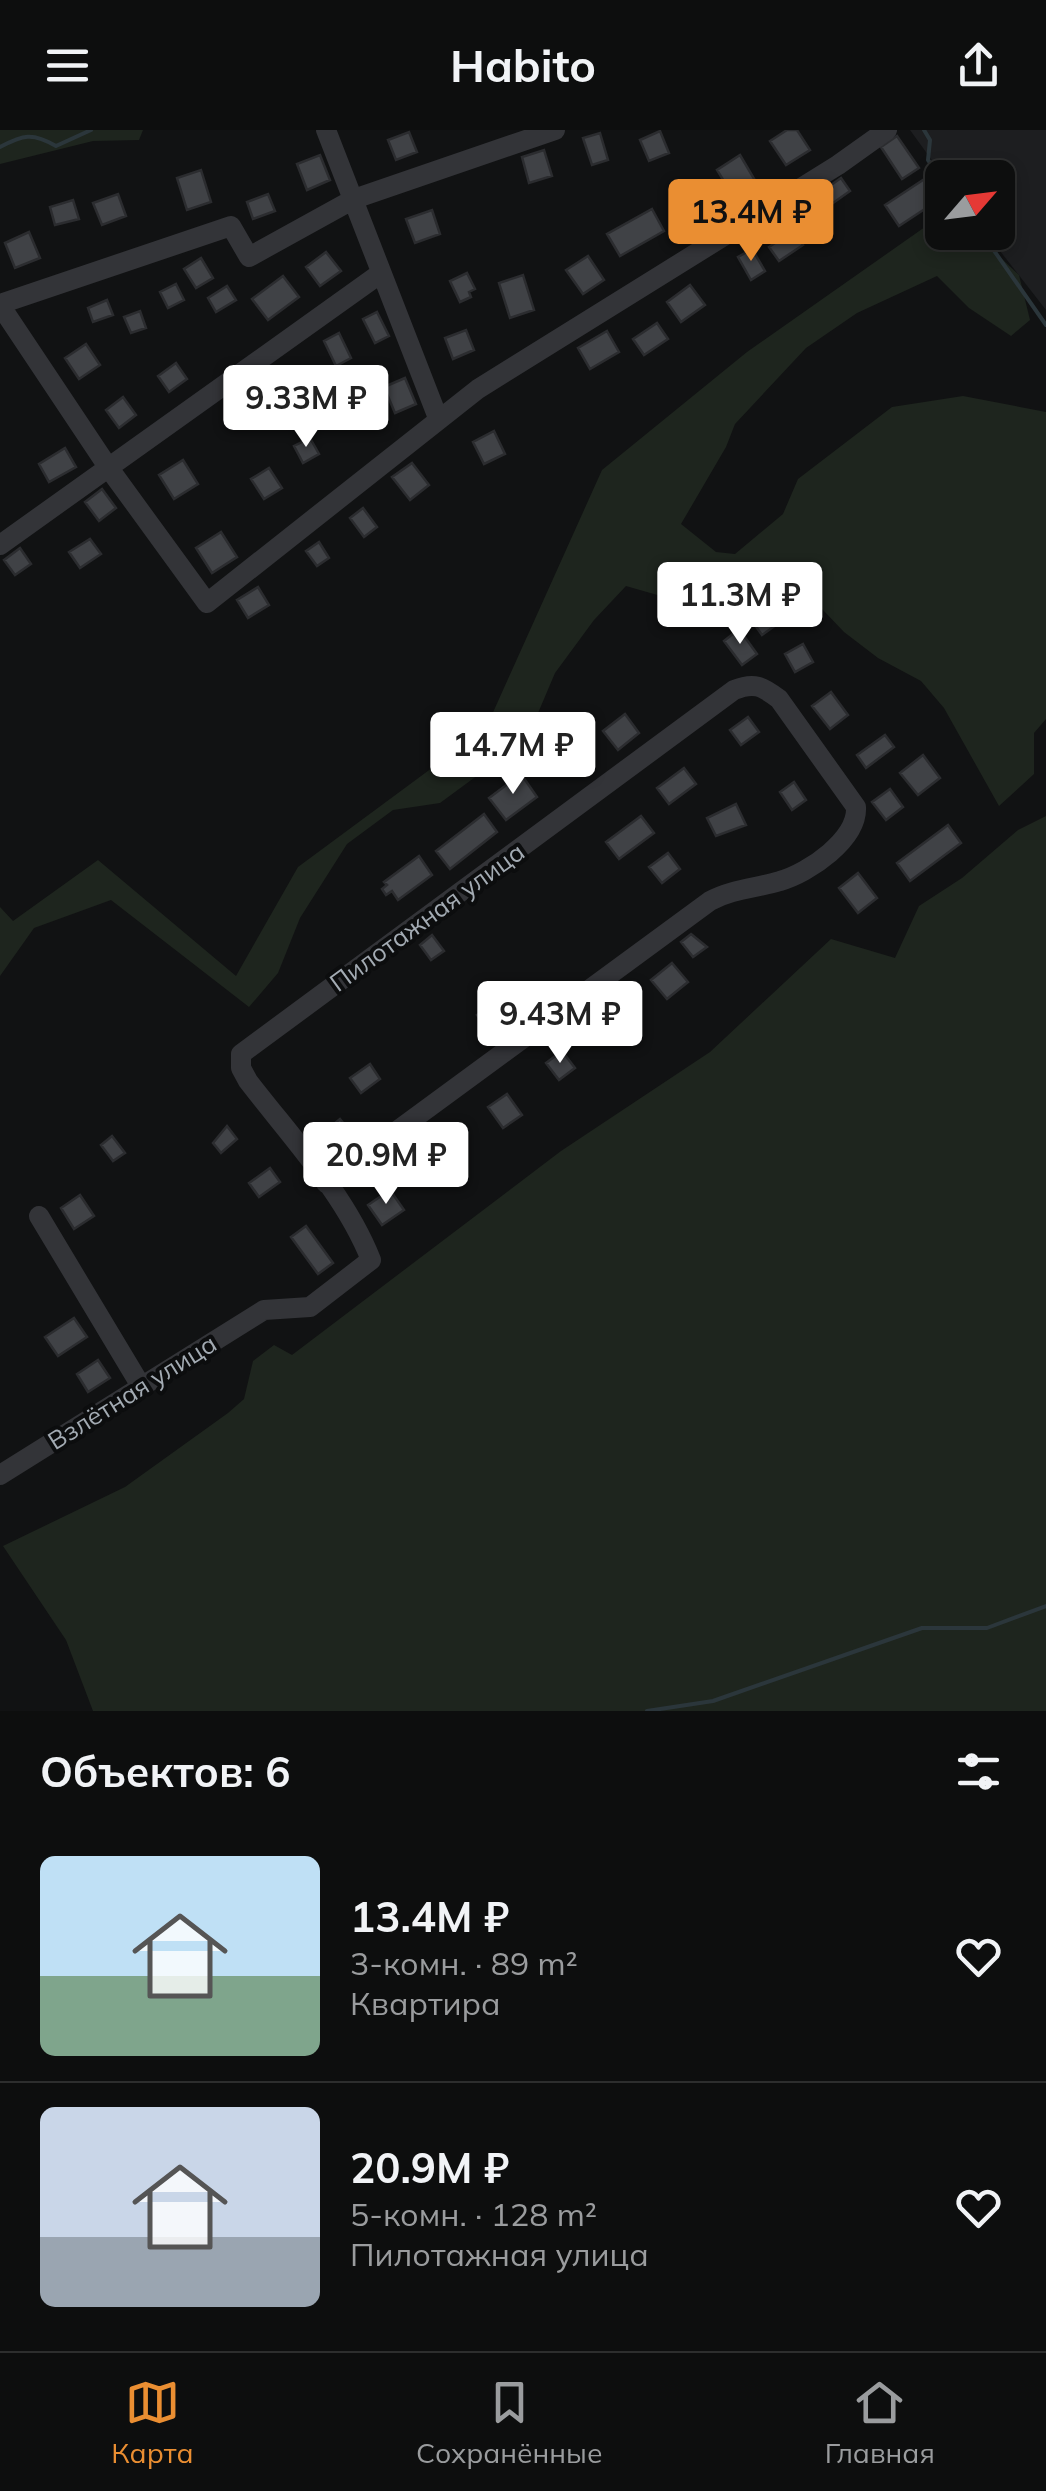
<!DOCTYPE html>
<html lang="ru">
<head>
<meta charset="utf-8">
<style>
  body { margin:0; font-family:Mulish,sans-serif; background:#161717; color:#f1f3f6; height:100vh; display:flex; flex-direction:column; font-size:38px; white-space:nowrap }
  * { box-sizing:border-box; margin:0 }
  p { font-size:32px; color:#9a9c9e }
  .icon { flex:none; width:55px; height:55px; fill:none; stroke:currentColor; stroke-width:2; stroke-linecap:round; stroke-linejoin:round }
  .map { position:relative; height:1581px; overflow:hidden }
  .details { display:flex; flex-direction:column; background:#0d0e0e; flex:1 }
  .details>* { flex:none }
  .needle { width:65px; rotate:62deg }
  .fabs { position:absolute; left:925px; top:30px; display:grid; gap:20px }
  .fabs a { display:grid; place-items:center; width:90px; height:90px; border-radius:15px; background:#0d0e0e; box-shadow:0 5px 15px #0003,0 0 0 2px #2d2e2e; font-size:50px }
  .price { position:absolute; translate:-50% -85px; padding:0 22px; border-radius:10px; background:#fff; color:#222; font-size:32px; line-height:65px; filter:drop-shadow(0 2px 5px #0008) }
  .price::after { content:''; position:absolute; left:50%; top:60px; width:30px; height:22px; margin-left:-15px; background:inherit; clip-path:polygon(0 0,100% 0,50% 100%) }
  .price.current { background:#ea8e32; color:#111 }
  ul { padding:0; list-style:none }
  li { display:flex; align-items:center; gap:30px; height:250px; padding:0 40px }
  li+li { border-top:2px solid #2d2e2e }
  li span { display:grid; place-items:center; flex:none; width:280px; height:200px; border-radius:15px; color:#555 }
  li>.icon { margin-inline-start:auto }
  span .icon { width:120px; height:120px; fill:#fffc; stroke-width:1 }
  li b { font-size:42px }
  h2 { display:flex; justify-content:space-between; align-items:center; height:120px; padding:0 40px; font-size:42px }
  header { display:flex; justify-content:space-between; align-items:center; height:130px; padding:0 40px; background:#0d0e0e; font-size:45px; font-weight:700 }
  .tabs { display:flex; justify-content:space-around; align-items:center; height:140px; border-top:2px solid #2d2e2e; background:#0d0e0e; font-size:28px; color:#9a9c9e }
  .tabs a { display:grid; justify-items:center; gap:5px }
  .tabs .current { color:#ea8e32 }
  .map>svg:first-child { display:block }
  .built { fill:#1d1e20 }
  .green { fill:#1e251e }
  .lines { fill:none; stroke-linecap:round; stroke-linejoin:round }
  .stream { stroke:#2b363b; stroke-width:4 }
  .building { fill:#404246; stroke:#2b2c2f; stroke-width:2.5 }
  .minor { stroke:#333438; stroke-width:20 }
  .labels { text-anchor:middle; stroke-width:8; stroke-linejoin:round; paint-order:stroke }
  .street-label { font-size:25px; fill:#a3abb3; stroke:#0c0d0e }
</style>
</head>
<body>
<header><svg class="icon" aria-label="menu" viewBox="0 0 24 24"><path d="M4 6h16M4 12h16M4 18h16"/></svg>Habito<svg class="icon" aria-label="share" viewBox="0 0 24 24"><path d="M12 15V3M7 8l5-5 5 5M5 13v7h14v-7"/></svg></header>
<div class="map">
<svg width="1046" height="1581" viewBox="0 0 1046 1581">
  <rect width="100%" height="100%" fill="#111213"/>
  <path class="built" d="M910 0H1046V180L986 103 998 102V48L944 47Z"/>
  <path class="green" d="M0 0H143L139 10 93 11 0 34Z
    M942 85V102L974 103 1019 145 1030 190 1011 206 969 178 937 146 857 183 806 218 735 294 726 317 681 394 716 422 735 424 783 384 798 349 892 277 963 266 1046 282V589L1034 603V644L999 676 944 578 921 551 878 528 844 502 781 436 706 479 626 456 594 490 555 543 527 609 440 673 393 680 347 714 300 788 278 843 249 877 111 770 34 798 0 846V777L13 791 98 730 236 846 298 737 486 598 602 340 747 222Z
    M1046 686V1581H93L66 1510 3 1416 125 1357 228 1283 244 1269 253 1231 274 1215 292 1225 561 1021 710 922 831 809 895 828 919 776 962 748 1018 700Z"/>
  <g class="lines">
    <path class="stream" d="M924 0 930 10 928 30 942 49
      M0 17C23 5 32 2 56 16L91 0
      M981 102 1046 195
      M647 1581 713 1571 922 1498H987L1046 1476"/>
  </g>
  <path class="building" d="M787 0H797L810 20 786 35 770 11Z
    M660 1 669 23 649 31 640 10Z
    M409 2 417 22 396 30 388 10Z
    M600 3 608 30 592 35 583 8Z
    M897 6 919 38 902 49 881 17Z
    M544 20 552 46 529 53 522 27Z
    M320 25 330 50 307 60 297 34Z
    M740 25 756 52 733 66 717 40Z
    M201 40 211 72 187 80 177 48Z
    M841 48 850 61 833 73 824 60Z
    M926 48 940 69 899 96 885 75Z
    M118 64 126 86 102 95 93 73Z
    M268 64 275 81 253 89 247 72Z
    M73 70 79 89 55 95 50 77Z
    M652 79 664 101 620 126 607 104Z
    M432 80 440 104 415 113 406 89Z
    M793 101 803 115 779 131 769 117Z
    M29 102 40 128 15 138 5 113Z
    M752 119 765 141 751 150 738 127Z
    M326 122 341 141 320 156 306 137Z
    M588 126 604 150 583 164 566 140Z
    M201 128 213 148 196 158 184 139Z
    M467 143 475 159 469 162 471 167 460 172 450 151Z
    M523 145 534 180 510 188 499 153Z
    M283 146 299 167 268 190 252 169Z
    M176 154 184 170 168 178 160 162Z
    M690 155 705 175 681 192 667 172Z
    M227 156 236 170 216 182 208 168Z
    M107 170 113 185 93 192 88 178Z
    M140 181 146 198 131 203 124 187Z
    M377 182 389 206 375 213 363 189Z
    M657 193 668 209 644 225 633 209Z
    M466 200 474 220 453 229 445 208Z
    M607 201 619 222 590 239 578 218Z
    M339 203 351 228 336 236 324 211Z
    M86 214 100 235 79 249 65 228Z
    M176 233 187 249 169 262 158 246Z
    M296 243 309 263 291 274 278 255Z
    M405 248 416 274 395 283 384 257Z
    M249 260 264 280 244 295 229 274Z
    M123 267 136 285 119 298 106 280Z
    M494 301 505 324 484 334 473 312Z
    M310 308 319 324 303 333 294 316Z
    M65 318 76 337 49 352 39 334Z
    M183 330 198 354 174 369 159 345Z
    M412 333 429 355 410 370 392 347Z
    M269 338 282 358 264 369 251 349Z
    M102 359 116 378 99 391 85 372Z
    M363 378 377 397 364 407 350 388Z
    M221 402 237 427 212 443 196 418Z
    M90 409 101 424 80 438 69 422Z
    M319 412 329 428 317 436 306 421Z
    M20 418 31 434 15 445 4 430Z
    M258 457 269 475 248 488 237 470Z
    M761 474 776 495 762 505 747 484Z
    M739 499 757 524 742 535 724 511Z
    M803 514 813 532 795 542 785 524Z
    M831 562 848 585 830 599 812 576Z
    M625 584 639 603 618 620 603 601Z
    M748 587 759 602 741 615 730 600Z
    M885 605 894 617 866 638 857 625Z
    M923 625 940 648 918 665 900 643Z
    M684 638 696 654 669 674 657 658Z
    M521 644 537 667 506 690 489 668Z
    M794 652 806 670 792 680 780 662Z
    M890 659 903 677 886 690 872 672Z
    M736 674 746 695 716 706 707 688Z
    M484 684 497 702 450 739 436 721Z
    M641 686 654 703 619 729 606 712Z
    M948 695 961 713 910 751 897 733Z
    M668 723 680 739 662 753 649 737Z
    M419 726 432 745 398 770 392 761 386 765 382 759 387 755 384 752Z
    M858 743 877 768 858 783 839 758Z
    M691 804 707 817 693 827 681 812Z
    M432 805 444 821 431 830 420 815Z
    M672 833 688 852 667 869 651 850Z
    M499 869 514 889 493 906 477 885Z
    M615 883 628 899 613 911 600 895Z
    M562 921 575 938 559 950 546 933Z
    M370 934 380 949 361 963 350 948Z
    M507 964 522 985 503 998 488 977Z
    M340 989 352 1004 335 1018 323 1003Z
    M227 996 237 1009 221 1023 213 1013Z
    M112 1006 125 1023 113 1031 101 1015Z
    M270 1038 280 1052 259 1067 249 1053Z
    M390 1060 404 1080 382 1095 368 1075Z
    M80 1065 94 1086 74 1099 61 1078Z
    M306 1096 333 1133 318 1144 291 1107Z
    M74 1188 87 1207 58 1226 45 1207Z
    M98 1230 110 1248 88 1262 77 1244Z"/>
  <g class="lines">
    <path class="minor" d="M326 0 438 288
      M0 174 231 96 249 127 354 69 555 0
      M0 175 108 337 207 473 478 259 838 35 887 0
      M0 415 381 143
      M39 1086 141 1256
      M0 1345 264 1180 310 1177 371 1130C345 1064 291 1007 248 951L241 938V924L734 560C754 552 762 556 779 569L856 677C858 709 809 743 780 751 757 758 732 759 710 771L326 1053"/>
  </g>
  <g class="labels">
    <g class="street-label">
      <text transform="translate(427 787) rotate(-36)" y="9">Пилотажная улица</text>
      <text transform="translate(132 1262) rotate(-32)" y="9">Взлётная улица</text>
    </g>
  </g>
</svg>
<div class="fabs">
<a><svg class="needle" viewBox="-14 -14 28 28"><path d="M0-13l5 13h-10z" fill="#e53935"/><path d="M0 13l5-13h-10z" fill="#9a9c9e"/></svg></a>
</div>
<b class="price current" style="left:751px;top:134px">13.4M ₽</b>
<b class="price" style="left:306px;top:320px">9.33M ₽</b>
<b class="price" style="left:740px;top:517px">11.3M ₽</b>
<b class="price" style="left:513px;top:667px">14.7M ₽</b>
<b class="price" style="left:560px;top:936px">9.43M ₽</b>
<b class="price" style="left:386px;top:1077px">20.9M ₽</b>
</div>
<section class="details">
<h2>Объектов: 6<svg class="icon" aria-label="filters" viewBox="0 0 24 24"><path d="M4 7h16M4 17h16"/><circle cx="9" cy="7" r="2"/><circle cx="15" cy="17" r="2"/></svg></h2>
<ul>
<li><span style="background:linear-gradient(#bfe0f5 60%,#7fa58c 0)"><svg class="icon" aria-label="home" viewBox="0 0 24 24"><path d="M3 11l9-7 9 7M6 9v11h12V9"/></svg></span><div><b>13.4M ₽</b><p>3-комн. · 89 m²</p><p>Квартира</p></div><svg class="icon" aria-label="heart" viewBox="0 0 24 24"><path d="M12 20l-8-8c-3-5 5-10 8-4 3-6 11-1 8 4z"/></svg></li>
<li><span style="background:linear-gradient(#c9d6e8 65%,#9aa5b1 0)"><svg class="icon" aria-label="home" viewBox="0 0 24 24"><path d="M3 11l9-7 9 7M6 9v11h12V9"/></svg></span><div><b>20.9M ₽</b><p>5-комн. · 128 m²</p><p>Пилотажная улица</p></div><svg class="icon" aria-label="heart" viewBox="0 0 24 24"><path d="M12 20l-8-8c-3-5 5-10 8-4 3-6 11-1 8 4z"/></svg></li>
</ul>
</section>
<nav class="tabs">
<a class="current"><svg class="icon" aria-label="map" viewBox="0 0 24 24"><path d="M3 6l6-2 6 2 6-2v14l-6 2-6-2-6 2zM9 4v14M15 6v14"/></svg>Карта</a>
<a><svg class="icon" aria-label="saved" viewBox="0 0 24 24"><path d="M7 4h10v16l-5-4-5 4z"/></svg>Сохранённые</a>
<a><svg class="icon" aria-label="home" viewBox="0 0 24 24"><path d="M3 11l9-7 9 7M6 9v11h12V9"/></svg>Главная</a>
</nav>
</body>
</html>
